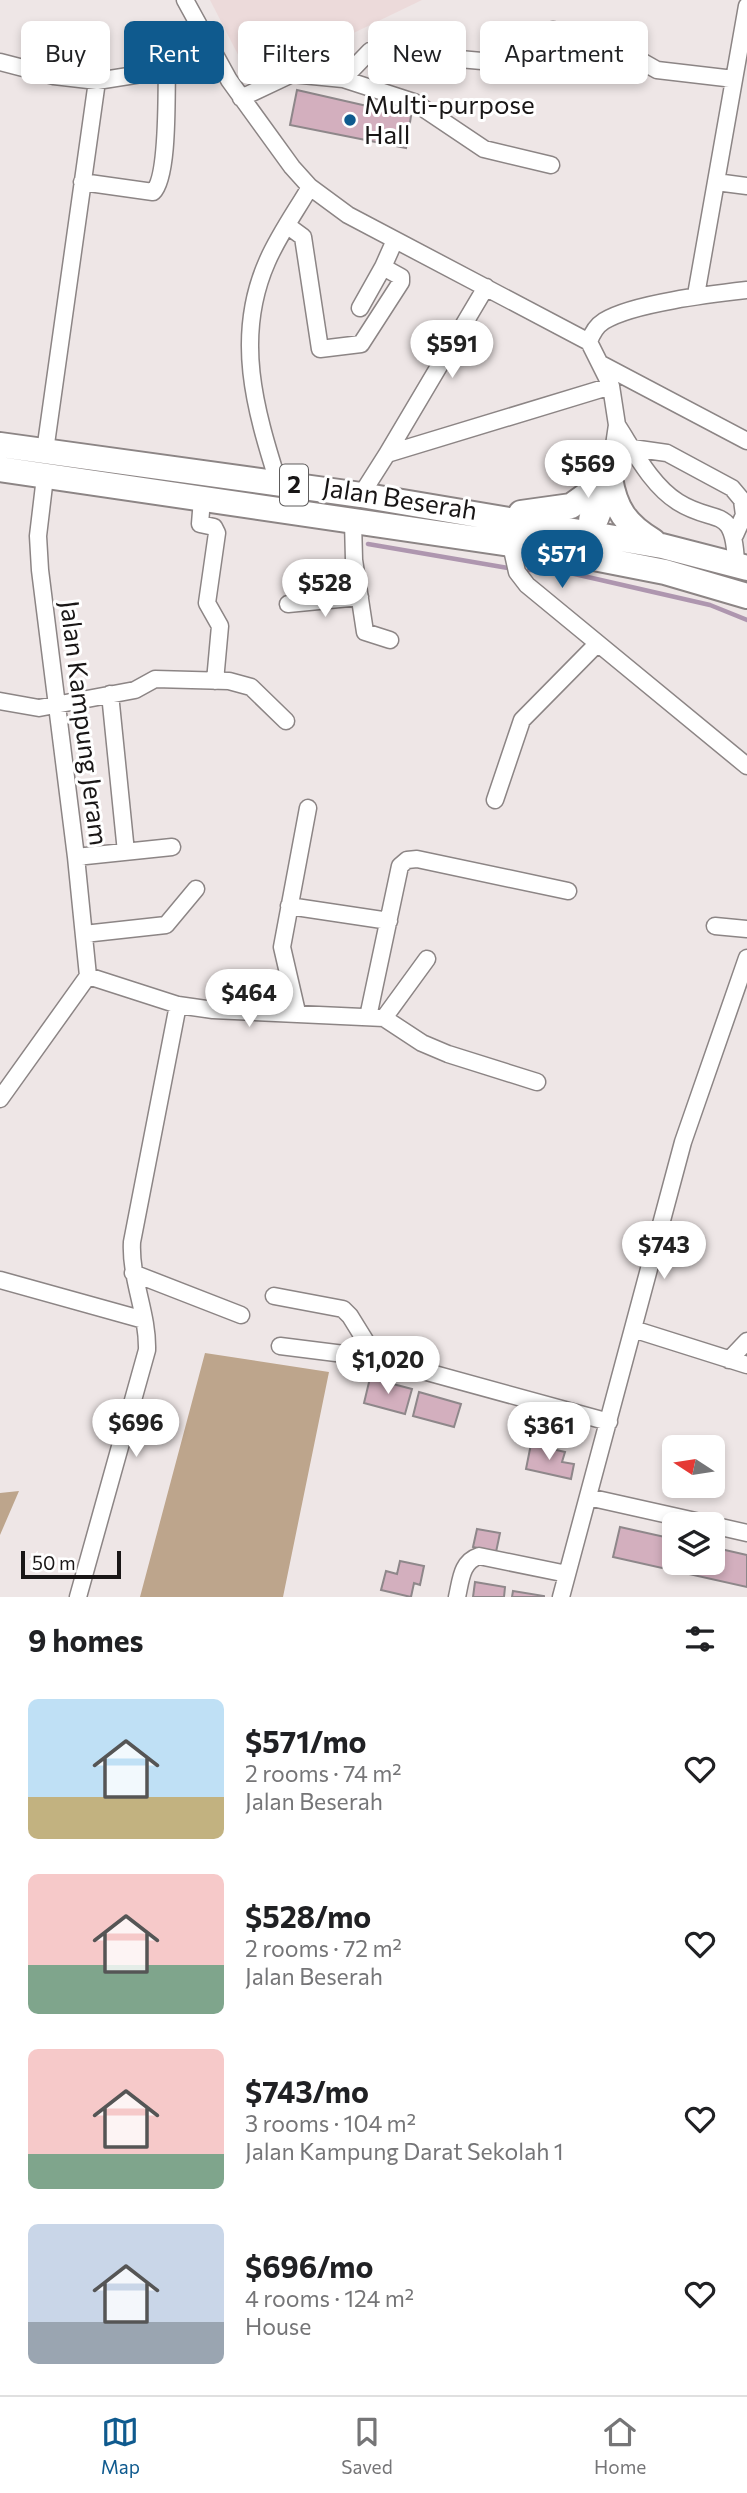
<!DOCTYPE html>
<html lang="en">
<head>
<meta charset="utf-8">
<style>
  body { margin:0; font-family:Commissioner,sans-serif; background:#f6f6f6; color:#202124; height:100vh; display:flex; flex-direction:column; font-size:26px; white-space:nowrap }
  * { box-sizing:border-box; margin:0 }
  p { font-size:23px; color:#757577 }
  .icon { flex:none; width:38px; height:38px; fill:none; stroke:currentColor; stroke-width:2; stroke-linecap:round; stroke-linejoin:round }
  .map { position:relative; height:1597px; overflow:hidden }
  .sheet { display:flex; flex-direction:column; background:#fff; flex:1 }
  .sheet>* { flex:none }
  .banner { position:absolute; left:21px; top:21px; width:705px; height:63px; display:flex; gap:14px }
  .needle { width:46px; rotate:282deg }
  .buttons { position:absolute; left:662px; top:1435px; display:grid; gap:14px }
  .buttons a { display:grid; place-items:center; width:63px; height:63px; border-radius:10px; background:#fff; box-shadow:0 4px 10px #0003; font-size:35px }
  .scale { position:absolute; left:21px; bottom:18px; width:100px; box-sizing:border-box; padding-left:7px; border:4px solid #191616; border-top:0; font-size:19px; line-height:24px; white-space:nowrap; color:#191616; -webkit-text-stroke:5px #fff; paint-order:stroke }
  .price { position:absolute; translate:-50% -60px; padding:0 16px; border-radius:24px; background:#fff; color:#222; font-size:23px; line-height:46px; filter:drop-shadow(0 2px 4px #0008) }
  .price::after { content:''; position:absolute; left:50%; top:42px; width:21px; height:16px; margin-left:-10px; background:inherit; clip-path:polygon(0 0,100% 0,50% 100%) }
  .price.active { background:#0f5a8e; color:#fff }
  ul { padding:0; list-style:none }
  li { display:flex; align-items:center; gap:21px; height:175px; padding:0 28px }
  li span { display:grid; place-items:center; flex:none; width:196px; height:140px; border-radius:10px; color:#555 }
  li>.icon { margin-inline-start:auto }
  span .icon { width:84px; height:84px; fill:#fffc; stroke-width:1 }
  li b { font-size:30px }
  h2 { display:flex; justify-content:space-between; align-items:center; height:84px; padding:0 28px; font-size:30px }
  .tag { padding:0 24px; border-radius:10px; background:#fff; box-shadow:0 4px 10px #0003; font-size:24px; line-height:63px }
  .tag.active { background:#0f5a8e; color:#fff }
  .dock { display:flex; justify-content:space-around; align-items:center; height:98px; border-top:2px solid #e0e0e0; background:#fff; font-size:19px; color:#757577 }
  .dock a { display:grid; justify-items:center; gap:4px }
  .dock .active { color:#0f5a8e }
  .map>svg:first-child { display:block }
  .built { fill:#ecdada }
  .forest { fill:#bda58c }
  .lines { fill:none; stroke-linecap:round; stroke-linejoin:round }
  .stream { stroke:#ae96af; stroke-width:4.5 }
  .building { fill:#d3afbe; stroke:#8e878a; stroke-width:2 }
  .minor-casing { stroke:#8c8585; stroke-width:19 }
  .highway-casing { stroke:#8c8585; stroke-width:28 }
  .minor { stroke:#fff; stroke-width:16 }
  .highway { stroke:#fff; stroke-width:24 }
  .poi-dot { fill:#0f5a8e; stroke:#fff; stroke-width:2.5 }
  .labels { text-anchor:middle; stroke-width:6; stroke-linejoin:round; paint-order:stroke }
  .shield { fill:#fff; stroke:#5e5c5c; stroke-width:2 }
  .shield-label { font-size:24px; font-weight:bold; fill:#191616 }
  .poi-label { font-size:26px; fill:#191616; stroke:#fff; text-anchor:start }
  .street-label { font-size:26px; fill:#191616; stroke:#fff }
</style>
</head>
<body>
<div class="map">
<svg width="747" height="1597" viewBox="0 0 747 1597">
  <rect width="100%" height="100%" fill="#eee6e6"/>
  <path class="built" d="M210 0H422L252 82Z"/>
  <path class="forest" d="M205 1353 329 1372 283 1597H140Z
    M19 1491 0 1535V1493Z"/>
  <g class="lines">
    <path class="stream" d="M368 544 508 568
      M529 570H557L710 605 747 620"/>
  </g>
  <path class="building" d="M297 90 411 116 406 148 290 125Z
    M370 1378 412 1389 405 1414 364 1403Z
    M419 1392 461 1404 454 1427 413 1416Z
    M531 1444 565 1452 562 1462 574 1464 571 1479 526 1469Z
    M620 1527 674 1539V1563H712V1547L747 1555V1587L613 1557Z
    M477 1529 500 1533 496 1552 473 1547Z
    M400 1561 424 1566 420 1585 414 1583 411 1597 381 1590 386 1571 397 1574Z
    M475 1582 505 1587 504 1597H473Z
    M513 1591 544 1596V1597H512Z"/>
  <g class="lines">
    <g class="minor-casing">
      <path id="minor" d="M185 0 229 80 292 167 310 187 348 215 589 342 611 386 617 425 605 507 600 520 587 533
        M0 62 54 76 97 81 217 62
        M343 79 370 51 493 62 535 34 553 30 611 44 657 70 734 79
        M241 98 292 74 343 79 414 102 484 149 551 165
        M82 182 153 192C169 177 166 94 167 69
        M716 182 747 186
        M288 226 303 237 320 349 361 344 401 282V277L383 267 395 240
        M696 295 747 6
        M360 308 383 267
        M589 342C592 333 596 326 604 321 633 303 712 294 747 290
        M601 364 747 441
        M617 425C634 451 651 485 678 502 716 526 734 503 736 564
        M632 448 667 453 732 488 742 500 744 515 735 535
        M45 451 97 81
        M387 454 486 287
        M45 477 38 536 40 570 76 857 88 976
        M278 482C255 409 234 337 267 262 278 236 296 211 310 187
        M361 495 387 454 611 386
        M202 499 200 524 214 527 217 533 207 603 220 626 215 681
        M353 521 354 560 365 632 390 640
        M587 533C585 517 590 504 600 491
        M511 545 517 572 527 585 747 766
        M288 604 360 597
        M110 694 126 852
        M0 701 39 708 135 690 155 679 229 681 251 687 286 721
        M495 800 522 720 597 644
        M76 857 172 847
        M289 906 389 921
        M715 926 747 929
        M84 934 166 925 196 889
        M88 976 178 1005 213 1010 384 1018 422 1043 448 1054 537 1082
        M297 1012 282 947 308 808
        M368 1017 400 866 407 860 417 859 568 891
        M384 1018 427 959
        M0 1099 88 976
        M133 1273 241 1315
        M0 1280 144 1320
        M274 1296 343 1309 350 1316 376 1358
        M633 1329 747 1365
        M280 1346 376 1358 609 1422
        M729 1360 747 1341
        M588 1497 709 1524
        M712 1525 747 1533
        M78 1597 147 1350C148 1313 130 1279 132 1242L178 1005
        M457 1597C461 1580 461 1562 479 1556L567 1574
        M561 1597 683 1142 747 958"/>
    </g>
    <g class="highway-casing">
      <path id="highway" d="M0 445 361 495 662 546 747 568
        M0 469 558 551 665 572 747 596
        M521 513 571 506 610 478C615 509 626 525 653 541"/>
    </g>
    <use href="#minor" class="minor"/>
    <use href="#highway" class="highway"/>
  </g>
  <circle class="poi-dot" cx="350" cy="120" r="7"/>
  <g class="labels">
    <rect class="shield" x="280" y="464.5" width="28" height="41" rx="5"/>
    <g class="shield-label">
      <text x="294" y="493">2</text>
    </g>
    <g class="poi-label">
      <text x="364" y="114">Multi-purpose<tspan x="364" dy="30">Hall</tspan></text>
    </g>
    <g class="street-label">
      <text transform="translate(400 499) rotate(9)" y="9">Jalan Beserah</text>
      <text transform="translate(84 723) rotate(83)" y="9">Jalan Kampung Jeram</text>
    </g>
  </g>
</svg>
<div class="buttons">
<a><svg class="needle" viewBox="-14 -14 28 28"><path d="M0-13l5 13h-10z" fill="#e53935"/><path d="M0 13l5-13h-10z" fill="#757577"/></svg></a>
<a><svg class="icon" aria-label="layers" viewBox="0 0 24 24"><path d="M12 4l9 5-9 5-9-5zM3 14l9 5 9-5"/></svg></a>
</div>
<div class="scale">50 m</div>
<b class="price" style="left:452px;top:380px">$591</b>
<b class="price" style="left:588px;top:500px">$569</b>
<b class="price active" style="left:562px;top:590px">$571</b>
<b class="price" style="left:325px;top:619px">$528</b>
<b class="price" style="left:249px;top:1029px">$464</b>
<b class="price" style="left:664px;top:1281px">$743</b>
<b class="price" style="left:388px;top:1396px">$1,020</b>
<b class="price" style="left:136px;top:1459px">$696</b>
<b class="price" style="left:549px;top:1462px">$361</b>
<div class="banner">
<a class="tag">Buy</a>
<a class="tag active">Rent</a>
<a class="tag">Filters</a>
<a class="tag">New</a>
<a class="tag">Apartment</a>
</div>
</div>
<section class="sheet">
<h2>9 homes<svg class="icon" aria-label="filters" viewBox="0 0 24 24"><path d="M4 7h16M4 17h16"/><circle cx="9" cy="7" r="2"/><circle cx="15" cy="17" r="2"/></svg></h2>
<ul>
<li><span style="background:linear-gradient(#bfe0f5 70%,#c2b280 0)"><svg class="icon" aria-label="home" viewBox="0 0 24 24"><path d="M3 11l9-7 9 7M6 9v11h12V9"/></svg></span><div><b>$571/mo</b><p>2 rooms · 74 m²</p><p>Jalan Beserah</p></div><svg class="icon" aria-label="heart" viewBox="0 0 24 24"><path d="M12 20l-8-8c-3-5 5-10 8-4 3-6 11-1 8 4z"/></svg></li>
<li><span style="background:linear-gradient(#f6c9c9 65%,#7fa58c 0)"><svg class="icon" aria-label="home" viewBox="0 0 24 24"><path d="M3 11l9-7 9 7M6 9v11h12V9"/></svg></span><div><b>$528/mo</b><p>2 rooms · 72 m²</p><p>Jalan Beserah</p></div><svg class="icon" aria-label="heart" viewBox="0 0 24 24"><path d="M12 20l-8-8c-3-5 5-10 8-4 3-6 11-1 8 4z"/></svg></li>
<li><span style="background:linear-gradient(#f6c9c9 75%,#7fa58c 0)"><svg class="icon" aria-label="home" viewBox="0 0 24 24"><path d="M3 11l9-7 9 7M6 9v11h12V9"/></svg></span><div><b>$743/mo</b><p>3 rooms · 104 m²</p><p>Jalan Kampung Darat Sekolah 1</p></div><svg class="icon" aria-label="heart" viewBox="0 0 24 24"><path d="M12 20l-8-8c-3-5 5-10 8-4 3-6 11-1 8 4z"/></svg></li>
<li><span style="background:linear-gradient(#c9d6e8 70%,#9aa5b1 0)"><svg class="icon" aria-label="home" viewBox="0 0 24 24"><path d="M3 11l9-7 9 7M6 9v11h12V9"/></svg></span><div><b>$696/mo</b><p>4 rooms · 124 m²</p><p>House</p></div><svg class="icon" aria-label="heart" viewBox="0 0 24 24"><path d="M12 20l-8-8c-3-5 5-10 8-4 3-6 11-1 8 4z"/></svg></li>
</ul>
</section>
<nav class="dock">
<a class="active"><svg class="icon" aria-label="map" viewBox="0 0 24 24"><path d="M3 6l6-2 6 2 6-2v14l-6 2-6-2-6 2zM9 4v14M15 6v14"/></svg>Map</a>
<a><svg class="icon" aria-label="saved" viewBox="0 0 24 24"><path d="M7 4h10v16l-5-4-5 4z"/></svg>Saved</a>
<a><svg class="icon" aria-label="home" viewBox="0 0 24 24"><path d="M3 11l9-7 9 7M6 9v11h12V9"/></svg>Home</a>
</nav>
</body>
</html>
